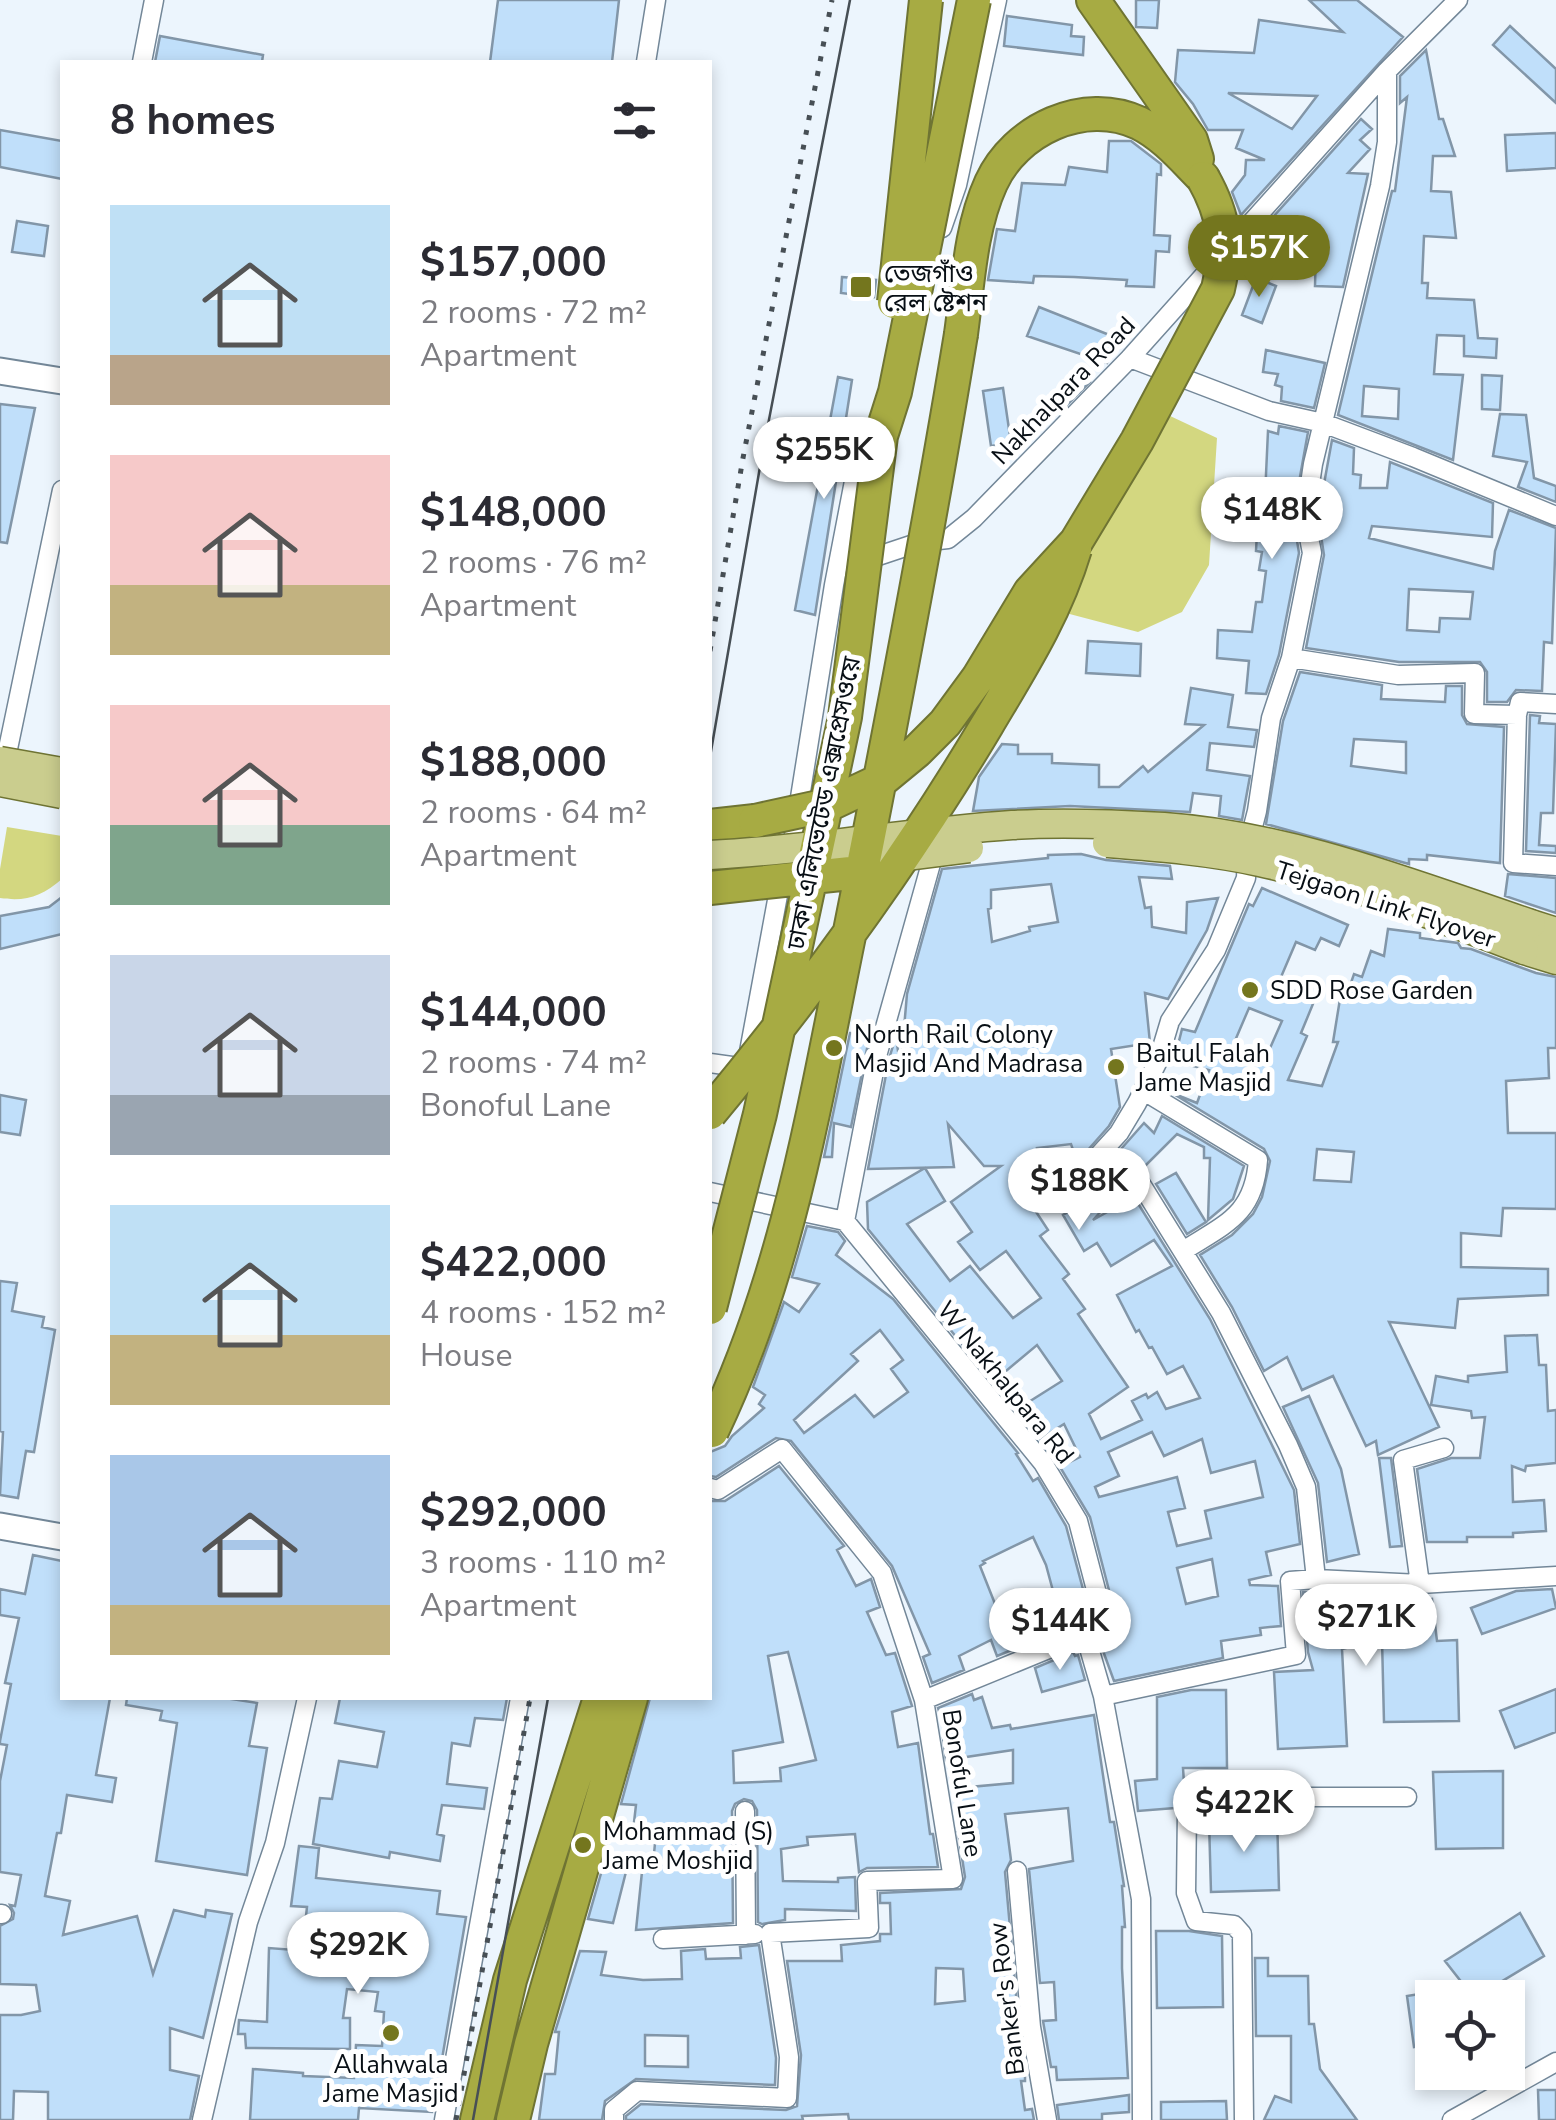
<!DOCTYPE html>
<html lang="en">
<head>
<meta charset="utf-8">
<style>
  body { margin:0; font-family:"Nunito Sans","Noto Sans Bengali",sans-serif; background:#f2f2f3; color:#2b2b33; height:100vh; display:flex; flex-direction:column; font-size:38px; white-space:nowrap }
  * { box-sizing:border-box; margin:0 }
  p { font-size:32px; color:#7c7c81 }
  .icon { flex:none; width:55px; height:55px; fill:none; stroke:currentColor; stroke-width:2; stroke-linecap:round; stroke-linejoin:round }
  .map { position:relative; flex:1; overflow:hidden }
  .side { position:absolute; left:60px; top:60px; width:652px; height:1640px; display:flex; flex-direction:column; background:#fff; border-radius:0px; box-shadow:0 5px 15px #0003 }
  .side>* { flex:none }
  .buttons { position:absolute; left:1415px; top:1980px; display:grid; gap:20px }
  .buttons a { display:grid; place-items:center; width:110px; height:110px; border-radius:0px; background:#fff; box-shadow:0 5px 15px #0003; font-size:50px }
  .price { position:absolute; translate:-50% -85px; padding:0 22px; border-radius:35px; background:#fff; color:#222; font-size:32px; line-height:65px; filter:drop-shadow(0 2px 5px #0008) }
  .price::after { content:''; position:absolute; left:50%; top:60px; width:30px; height:22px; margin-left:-15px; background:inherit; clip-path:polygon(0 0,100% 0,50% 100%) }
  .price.on { background:#74761e; color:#fff }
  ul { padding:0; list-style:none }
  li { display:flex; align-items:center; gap:30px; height:250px; padding:0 50px }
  li span { display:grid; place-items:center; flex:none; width:280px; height:200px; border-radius:0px; color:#555 }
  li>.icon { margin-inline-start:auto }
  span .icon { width:120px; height:120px; fill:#fffc; stroke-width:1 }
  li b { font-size:42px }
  h2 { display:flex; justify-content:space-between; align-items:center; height:120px; padding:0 50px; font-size:42px }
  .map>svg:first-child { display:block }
  .green { fill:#d3d780 }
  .building { fill:#c0dffa; stroke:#8296a8; stroke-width:2.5; fill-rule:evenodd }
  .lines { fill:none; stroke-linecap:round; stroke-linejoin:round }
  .street-casing { stroke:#738798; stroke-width:21 }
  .secondary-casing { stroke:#738798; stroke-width:29 }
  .primary-casing { stroke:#6f7433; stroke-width:31 }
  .highway-casing { stroke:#6f7433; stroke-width:36 }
  .street { stroke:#fff; stroke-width:18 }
  .secondary { stroke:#fff; stroke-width:25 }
  .primary { stroke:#cacd8e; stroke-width:28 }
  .highway { stroke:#a7ab43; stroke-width:32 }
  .tram { stroke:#474f55; stroke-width:2.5 }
  .rail { stroke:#474f55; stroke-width:5; stroke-dasharray:5 10; stroke-linecap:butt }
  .primary-bridge-casing { stroke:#6f7433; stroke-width:31; stroke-linecap:butt }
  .highway-bridge-casing { stroke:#6f7433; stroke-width:36; stroke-linecap:butt }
  .primary-bridge { stroke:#cacd8e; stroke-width:28 }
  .highway-bridge { stroke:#a7ab43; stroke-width:32 }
  .poi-dot { fill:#74761e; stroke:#fff; stroke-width:4 }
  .labels { text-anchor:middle; stroke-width:10; stroke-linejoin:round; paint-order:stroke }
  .poi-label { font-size:25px; fill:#080f15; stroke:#fff; text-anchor:start }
  .street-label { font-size:25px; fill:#080f15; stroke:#fff }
</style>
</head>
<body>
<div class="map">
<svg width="1556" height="2120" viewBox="0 0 1556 2120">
  <rect width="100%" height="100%" fill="#ecf5fd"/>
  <path class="green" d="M1168 415 1217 438 1209 565 1182 612 1138 632 1062 612 1081 568Z
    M7 827 62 836V879C42 896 26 902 0 898V869Z"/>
  <path class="building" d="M498 0H619L612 62H490Z
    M1136 0H1159L1157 28 1136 27Z
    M1309 0H1357L1403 37 1241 215 1232 192 1245 175 1246 160H1265L1236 148 1243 130H1208L1193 104 1175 82 1178 50 1254 53 1259 20 1343 32ZM1228 93 1317 96 1292 129Z
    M1007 16 1072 25 1071 36 1084 37 1083 55 1004 46Z
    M1510 26 1556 69V103L1493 45Z
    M160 36 263 55 262 62H155Z
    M1426 50 1439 119H1443L1455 156H1433L1431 191 1451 192 1456 238 1424 236 1422 283H1428L1427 298 1474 300 1478 338 1497 339 1496 358 1464 356V336L1437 335 1434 374 1463 375 1453 460 1338 415 1392 191H1395L1407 97 1400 103V76ZM1364 386 1399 389 1398 419 1362 416Z
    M1361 119 1372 129 1360 140 1370 149 1348 173 1368 174 1343 287 1315 286 1316 245H1308L1274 216Z
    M0 130 62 141V179L0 167Z
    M1556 133V168L1507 171 1505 135Z
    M1109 141H1131L1161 164V175L1157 174 1154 235 1170 236 1169 252 1156 251 1154 287 1126 286 1127 280 1074 277 1034 276 1033 283 988 280 997 229 1015 231 1022 183 1065 185 1069 167 1107 172Z
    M17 221 48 226 44 256 12 252Z
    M842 277 876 280 874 297 841 293Z
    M1256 278 1276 286 1262 323 1242 315Z
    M1039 307 1117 338 1107 363 1027 336Z
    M1266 350 1325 363 1314 408 1281 401 1282 387 1275 385 1278 374 1263 372Z
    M1482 375 1502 376 1500 410 1482 409Z
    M1083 376 1090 382 1062 410 1052 401 1073 378Z
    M838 377 852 380 815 615 795 610Z
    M1003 388 1011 443 991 446 983 391Z
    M0 404 35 408 7 543 0 542Z
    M1500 414 1526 415 1534 478 1556 486V502L1518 487 1527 462 1493 456Z
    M1279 426 1308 432 1293 516 1299 553 1279 655 1266 694 1246 693 1249 661 1217 658 1218 630 1252 632 1256 602H1262L1266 571 1259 570 1262 552 1256 551 1259 495 1265 496 1268 431 1278 434Z
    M1332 440 1354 448 1353 474 1361 475 1360 488H1387L1390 462 1493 503 1492 537 1372 526 1369 538 1493 569 1495 551 1509 510 1556 528 1552 643 1544 642 1542 691 1516 690 1507 702H1487V672L1480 662H1399L1306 648 1324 555 1318 517ZM1409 589 1473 592 1470 619 1440 618 1439 632 1407 630Z
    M1088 641 1141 644 1140 676 1086 673Z
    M1300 672 1382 685 1381 699 1445 702 1446 686H1462V715L1467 724 1504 727 1500 863 1427 855V860L1409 859V864L1266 824 1283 721ZM1354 739 1406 742V773L1351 766Z
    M1191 688 1233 695 1228 727 1257 730 1254 747 1210 743 1207 770 1250 776 1242 820 1219 816 1221 796 1193 793 1190 812 1070 806 973 811 979 777 1002 744 1018 745V754H1052V763L1099 765V787H1119L1143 766 1148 772 1204 725 1185 724Z
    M1530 715 1540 716 1539 723 1556 724 1553 813H1541L1539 845 1556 846V853L1526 851Z
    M1081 854 1106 860 1170 866 1172 879 1139 877 1145 908 1151 907 1152 927 1186 933 1187 902 1218 898 1207 930 1168 999 1145 993 1150 1043 1111 1049 1120 1107 1109 1126 1087 1151 1073 1150 1071 1144 1037 1148 1044 1186 1027 1198 1048 1230 1040 1236 1069 1274 1063 1279 1085 1309 1078 1314 1128 1387 1089 1414 1101 1439 1142 1420 1132 1401 1146 1394 1148 1398 1157 1392 1166 1409 1200 1398 1183 1366 1167 1374 1152 1347 1149 1348 1139 1330 1136 1332 1117 1295 1172 1266 1154 1240 1111 1266 1097 1243 1084 1251 1063 1215 1081 1204 1056 1180 1087 1160 1104 1186 1126 1184 1093 1220 1134 1197 1210 1319 1294 1490 1300 1544 1266 1552 1271 1575 1249 1580 1250 1585 1278 1586 1281 1626 1260 1628 1261 1635 1221 1641 1223 1658 1114 1681 1102 1648 1109 1646 1108 1640 1116 1636 1118 1625 1090 1517 1060 1467 1080 1457 1064 1424 1040 1439 1016 1410 1062 1381 1037 1345 993 1382 868 1229 867 1202 925 1168 945 1201 907 1224 950 1281 970 1266 1013 1318 1041 1298 1006 1251 980 1270 958 1242 972 1232 951 1202 1001 1166H984L948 1124 954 1167 868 1169 889 1059 896 1036 898 1051H902L907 994 942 869 1048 858V855ZM1051 884 1058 922 1029 927 1030 931 992 942 988 909 991 908V890ZM1152 1432 1164 1456 1202 1439 1211 1473 1255 1461 1263 1497 1205 1511 1211 1538 1177 1546 1168 1512 1185 1508 1177 1477 1099 1497 1095 1487 1119 1476 1108 1452ZM1212 1559 1218 1596 1186 1604 1177 1568Z
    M1508 874 1556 878V913L1505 896Z
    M1262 888 1348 925 1339 946 1321 938 1315 950 1296 942 1278 984 1315 999 1301 1033 1307 1036 1288 1080 1322 1086 1338 1042H1333L1340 999 1345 1000 1354 974 1362 977 1371 951 1384 956 1388 929 1420 933V938L1458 943 1461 948 1471 949 1536 973 1556 977V1048H1548L1549 1078 1506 1081 1508 1133H1556V1209L1503 1208 1501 1236 1461 1233V1267L1548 1269V1295L1458 1299 1455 1328 1389 1322 1439 1427 1378 1455 1376 1441 1366 1446 1333 1376 1302 1390 1287 1357 1264 1371 1232 1307 1200 1255 1232 1235 1253 1214 1262 1197 1270 1161 1264 1149 1172 1093 1197 1103 1209 1070 1174 1061 1182 1029 1195 1032 1249 904 1253 906ZM1249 1008 1282 1021 1267 1055 1234 1043ZM1317 1149 1354 1152 1351 1182 1314 1180Z
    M62 897V934L0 949V916L49 907Z
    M850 1033 870 1034 851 1127 834 1123 832 1157H824Z
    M0 1095 26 1100 20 1135 0 1132Z
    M1162 1116 1244 1166 1233 1199 1208 1220 1210 1158H1204V1147L1177 1134 1145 1166 1133 1156 1115 1160 1114 1157 1144 1123 1154 1133Z
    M1176 1173 1206 1222 1187 1234 1156 1184Z
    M807 1226 838 1232 845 1241 836 1255 893 1299 1018 1453 1016 1454 1033 1481 1038 1478 1066 1526 1091 1619 1063 1628 1046 1565 1033 1537 983 1561 985 1563 980 1566 1001 1619 1005 1618 1013 1636 1058 1617 1063 1629 997 1656 991 1640 959 1656 964 1670 932 1683 923 1657 930 1654 892 1566 791 1441 776 1438 716 1477 710 1476V1452L725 1446 732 1436 764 1408 759 1404 765 1395 753 1387 784 1302 799 1312 819 1284 792 1277ZM880 1330 903 1360 891 1369 908 1392 874 1417 855 1395 804 1433 794 1420 858 1361 851 1354Z
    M0 1281 17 1283 12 1311 44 1317 42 1327 55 1330 34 1452 26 1451 18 1498 0 1495 3 1432 0 1431Z
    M1537 1335 1539 1365H1546L1548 1411 1556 1410V1463L1526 1466 1525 1471 1512 1466 1513 1502 1544 1500 1546 1531 1513 1533V1537H1467V1542H1427L1417 1469 1451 1458H1480L1485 1417 1472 1418 1471 1411 1431 1405 1436 1376 1468 1382V1376L1507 1372 1505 1336Z
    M1309 1396 1341 1469 1359 1554 1327 1562 1318 1483 1283 1407Z
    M1379 1458H1391L1402 1546 1390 1547Z
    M779 1466 844 1546 837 1550 856 1586 871 1579 880 1607 867 1612 886 1655 895 1653 912 1706 892 1712 898 1747 918 1743 930 1834H933L938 1867 867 1868 859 1872 855 1834 807 1837 808 1845 781 1849 783 1881 838 1882V1878L855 1877 856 1911 785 1909V1920L762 1924 758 1922 757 1810 752 1801 744 1799 735 1804 732 1811 733 1923 636 1930 643 1862 653 1864 656 1833 633 1831 636 1805 621 1804 650 1698H710V1501H725ZM788 1652 816 1760 780 1768 781 1781 734 1783 733 1751 783 1742 768 1656Z
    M33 1555 62 1561V1698H110L96 1775 116 1778 112 1802 67 1795 61 1833H57L45 1896 70 1901 63 1935 137 1916 153 1974 174 1910 205 1917 206 1910 232 1914 203 2038 170 2028V2070L199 2076 190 2120H48V2092L14 2091 13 2120H0V2015H21L40 2011 36 1985 0 1984V1926L13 1919 14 1913 10 1905 15 1906 21 1875 0 1872V1781L7 1745 0 1744V1741L11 1684 5 1683 19 1618 0 1615V1589L25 1594Z
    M1552 1589 1556 1608 1482 1634 1471 1608 1516 1591Z
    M1303 1592 1366 1594 1372 1609 1432 1599 1437 1641 1457 1640 1459 1721 1384 1722 1382 1639 1342 1649 1347 1746 1278 1749 1274 1672 1313 1670 1308 1652Z
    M1073 1652 1075 1656 1078 1655 1085 1680 1042 1692 1035 1668Z
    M1556 1689V1732L1515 1748 1500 1711Z
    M1191 1690H1226L1227 1768H1183L1185 1798 1175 1808 1138 1811 1135 1781 1157 1779V1697Z
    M972 1694 974 1700 982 1697 992 1728 1010 1725 1011 1729 1094 1715 1110 1822H1114L1124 1886H1122L1125 1927H1122V1968L1128 2078 1057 2080 1056 2067H1051L1043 2021 1056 2020 1054 1982 1040 1983 1029 1869 1073 1861 1068 1808 1005 1814 1011 1860 1005 1872 1019 2028 1025 2069V2081H1021L1025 2110 1032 2109 1034 2120H849L848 2114 802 2116 803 2120H626V2116L641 2104 786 2110 797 2106 801 2055 787 1961H842L841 1945 880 1941V1934H891L890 1903H880V1893L961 1889 965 1877 958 1832 964 1831 959 1788 1013 1783V1750L946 1760 943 1738 947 1737 938 1708ZM936 1968 963 1969 965 2001 935 2004Z
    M127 1698H225L257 1703 249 1746 267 1748 247 1875 156 1861 177 1723 160 1720 162 1711 126 1705Z
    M340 1698H507L503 1720 475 1718 470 1746 452 1743 447 1784 487 1788 484 1809 442 1805 437 1834 444 1836 440 1861 390 1852 389 1858 313 1844 320 1798 332 1799 339 1761 377 1767 384 1732 335 1723Z
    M1503 1771V1848L1436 1849 1433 1772Z
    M1277 1814 1279 1890 1211 1892 1209 1821 1263 1818Z
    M299 1846 319 1848 316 1878 440 1891 437 1914 466 1917 441 2065 434 2064 432 2112 359 2108 358 2120H250L253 2069 303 2073V2076L354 2078 356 2045 382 2046 384 2012 375 2011 378 1992 347 1989 343 2018H350V2049L246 2048 245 2034H238L239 2020 267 2022 269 1948 294 1950 295 1943H303L307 1907 291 1906Z
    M606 1856 629 1860 613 1923 588 1919Z
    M1520 1913 1544 1956 1474 1998 1445 1961Z
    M1156 1931H1189L1222 1936 1223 2007 1157 2008Z
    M759 1945 776 2058 775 2085 636 2079 605 2101 602 2120H539L545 2074H555L559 2032H555L580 1951 606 1952 601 1975 643 1980 682 1979 681 1951 705 1949 706 1959 741 1958 740 1947ZM645 2035 688 2036V2067L645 2066Z
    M1255 1958H1268V1976H1308L1309 2024H1314L1320 2069 1357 2120H1264L1275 2096 1291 2102V2036H1256Z
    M1432 1992V2044L1414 2047 1407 1996Z
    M1538 2090H1556V2120H1539Z
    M1129 2095V2112L1102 2114V2120H1059L1057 2105Z
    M1226 2101 1227 2120H1161V2102Z"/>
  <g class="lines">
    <g class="street-casing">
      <path id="street" d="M142 62 154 0
        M646 62 656 0
        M942 228 957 185 997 0
        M1130 358 1269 411 1323 423 1413 457 1556 516
        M860 562 920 542 948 539 974 518 1130 358 1387 71 1458 0
        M1291 658 1398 675 1475 673 1474 714 1517 715 1520 702 1556 704
        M1517 715 1513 863 1556 866
        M4 768 62 490
        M932 860 877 1056 845 1221 1043 1463 1078 1521 1106 1628 1085 1634 1103 1696 1141 1899 1142 2120
        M710 1063 746 1068 778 895 790 860 834 585 855 476 869 436
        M1144 1091 1258 1160C1254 1215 1225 1224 1183 1251
        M710 1192 845 1221
        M710 1488 718 1490 782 1449 882 1573 924 1700
        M1316 1579 1306 1487 1288 1445 1221 1313 1131 1168 1110 1175 1098 1156 1119 1133 1137 1103 1158 1061 1170 1021 1216 950 1246 878 1247 850 1257 811 1271 718 1291 658 1312 553 1305 517 1313 464 1380 186 1387 142V71
        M1420 1584 1556 1576
        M1103 1696 1296 1655 1290 1581 1316 1579 1420 1584 1403 1460 1444 1448
        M745 1811 746 1935
        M1017 1871 1031 2027 1047 2120
        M0 1914H2
        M663 1939 755 1934
        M202 2120 248 1922 275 1843 307 1698
        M444 2120 520 1698
        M614 2120V2110L637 2091 787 2098 789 2057 770 1933 869 1928 867 1881 953 1879 924 1700 1085 1634
        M1244 2120 1242 1934 1234 1925 1196 1921 1186 1893 1187 1810 1262 1806 1288 1797H1407
        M1452 2120 1556 2062"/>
    </g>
    <g class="secondary-casing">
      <path id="secondary" d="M0 371 62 381
        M0 1526 62 1537"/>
    </g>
    <g class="primary-casing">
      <path id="primary" d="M1531 924 1556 932
        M1524 950 1556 960"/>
    </g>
    <g class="highway-casing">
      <path id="highway" d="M1093 0 1191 140 1197 159
        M961 334C968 284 970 229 991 183 1015 130 1084 97 1139 123 1165 136 1183 158 1203 178
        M710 826 755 821
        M477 2120 510 1980 600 1698
        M513 2120 531 2044 631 1698"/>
    </g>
    <use href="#street" class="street"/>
    <use href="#secondary" class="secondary"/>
    <use href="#primary" class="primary"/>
    <use href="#highway" class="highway"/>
    <path class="tram" d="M710 757 761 461 850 0
      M473 2120 548 1698"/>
    <path class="rail" d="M710 651 743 458 832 0
      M456 2120 530 1698"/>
    <g class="primary-bridge-casing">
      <path id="primary-bridge" d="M0 761 62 772
        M0 782 62 794
        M1107 843C1158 847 1210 851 1260 862 1351 882 1437 917 1524 950
        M710 855C811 850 911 832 1012 825 1063 822 1114 824 1164 827 1291 836 1412 884 1531 924
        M843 864 969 848"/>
    </g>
    <g class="highway-bridge-casing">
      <path id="highway-bridge" d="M894 302 926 0
        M755 821 828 805 883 779 917 751 945 723 978 678 1030 592 1076 542 1137 441 1218 289C1228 245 1225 217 1203 178
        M710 888 860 872
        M710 1113C811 991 906 861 987 725 1022 666 1055 615 1075 549
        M710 1308 760 1114 845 717 881 436 895 392 974 0
        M712 1431C788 1272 814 1107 849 936 889 736 928 536 961 334"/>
    </g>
    <use href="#primary-bridge" class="primary-bridge"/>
    <use href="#highway-bridge" class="highway-bridge"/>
  </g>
  <g class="poi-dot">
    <rect x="849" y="275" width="24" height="24" rx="5"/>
    <circle cx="1250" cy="990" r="10"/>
    <circle cx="834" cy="1048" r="10"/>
    <circle cx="1116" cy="1067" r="10"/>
    <circle cx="583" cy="1845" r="10"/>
    <circle cx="391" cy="2033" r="10"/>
  </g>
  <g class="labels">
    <g class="poi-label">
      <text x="884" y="282">তেজগাঁও<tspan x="884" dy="29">রেল ষ্টেশন</tspan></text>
      <text x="1270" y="999">SDD Rose Garden</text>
      <text x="854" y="1043">North Rail Colony<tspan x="854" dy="29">Masjid And Madrasa</tspan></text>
      <text x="1136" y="1062">Baitul Falah<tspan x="1136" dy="29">Jame Masjid</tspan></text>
      <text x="603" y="1840">Mohammad (S)<tspan x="603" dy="29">Jame Moshjid</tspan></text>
      <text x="391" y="2073" text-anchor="middle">Allahwala<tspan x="391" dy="29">Jame Masjid</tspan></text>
    </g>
    <g class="street-label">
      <text transform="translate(1063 390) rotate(-46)" y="9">Nakhalpara Road</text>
      <text transform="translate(823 803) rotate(-79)" y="9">ঢাকা এলিভেটেড এক্সপ্রেসওয়ে</text>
      <text transform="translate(1386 904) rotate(18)" y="9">Tejgaon Link Flyover</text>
      <text transform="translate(1006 1382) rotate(51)" y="9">W Nakhalpara Rd</text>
      <text transform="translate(963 1783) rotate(81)" y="9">Bonoful Lane</text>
      <text transform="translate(1006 1999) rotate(-97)" y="9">Banker's Row</text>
    </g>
  </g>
</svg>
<div class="buttons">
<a><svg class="icon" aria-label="locate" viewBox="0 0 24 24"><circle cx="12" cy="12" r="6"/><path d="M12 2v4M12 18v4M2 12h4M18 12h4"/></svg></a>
</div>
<b class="price on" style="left:1259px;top:300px">$157K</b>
<b class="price" style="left:824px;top:502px">$255K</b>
<b class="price" style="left:1272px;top:562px">$148K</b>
<b class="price" style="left:1079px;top:1233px">$188K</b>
<b class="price" style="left:1366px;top:1669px">$271K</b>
<b class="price" style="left:1060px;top:1673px">$144K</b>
<b class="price" style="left:1244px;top:1855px">$422K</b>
<b class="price" style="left:358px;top:1997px">$292K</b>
<section class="side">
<h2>8 homes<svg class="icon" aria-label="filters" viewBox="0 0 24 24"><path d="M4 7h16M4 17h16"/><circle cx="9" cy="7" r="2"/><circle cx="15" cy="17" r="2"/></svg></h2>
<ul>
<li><span style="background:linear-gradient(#bfe0f5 75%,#b9a48a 0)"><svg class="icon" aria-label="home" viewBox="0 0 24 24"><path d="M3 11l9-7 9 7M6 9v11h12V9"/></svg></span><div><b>$157,000</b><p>2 rooms · 72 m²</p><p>Apartment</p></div></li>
<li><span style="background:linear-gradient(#f6c9c9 65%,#c2b280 0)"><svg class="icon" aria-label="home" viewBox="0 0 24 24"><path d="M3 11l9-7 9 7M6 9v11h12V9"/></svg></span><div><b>$148,000</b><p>2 rooms · 76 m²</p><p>Apartment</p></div></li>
<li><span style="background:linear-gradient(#f6c9c9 60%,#7fa58c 0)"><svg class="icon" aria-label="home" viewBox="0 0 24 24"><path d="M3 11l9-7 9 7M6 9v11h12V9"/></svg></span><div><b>$188,000</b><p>2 rooms · 64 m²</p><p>Apartment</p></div></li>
<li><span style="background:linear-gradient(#c9d6e8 70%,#9aa5b1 0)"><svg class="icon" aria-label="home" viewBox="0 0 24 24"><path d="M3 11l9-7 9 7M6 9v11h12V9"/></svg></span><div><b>$144,000</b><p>2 rooms · 74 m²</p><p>Bonoful Lane</p></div></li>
<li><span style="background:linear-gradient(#bfe0f5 65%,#c2b280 0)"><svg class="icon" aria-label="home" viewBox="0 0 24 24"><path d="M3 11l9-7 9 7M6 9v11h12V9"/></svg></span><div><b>$422,000</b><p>4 rooms · 152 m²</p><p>House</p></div></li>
<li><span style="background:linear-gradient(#a9c7e8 75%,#c2b280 0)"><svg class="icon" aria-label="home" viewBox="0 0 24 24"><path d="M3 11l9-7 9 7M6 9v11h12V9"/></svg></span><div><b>$292,000</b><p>3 rooms · 110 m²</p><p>Apartment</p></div></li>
</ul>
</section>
</div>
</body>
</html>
